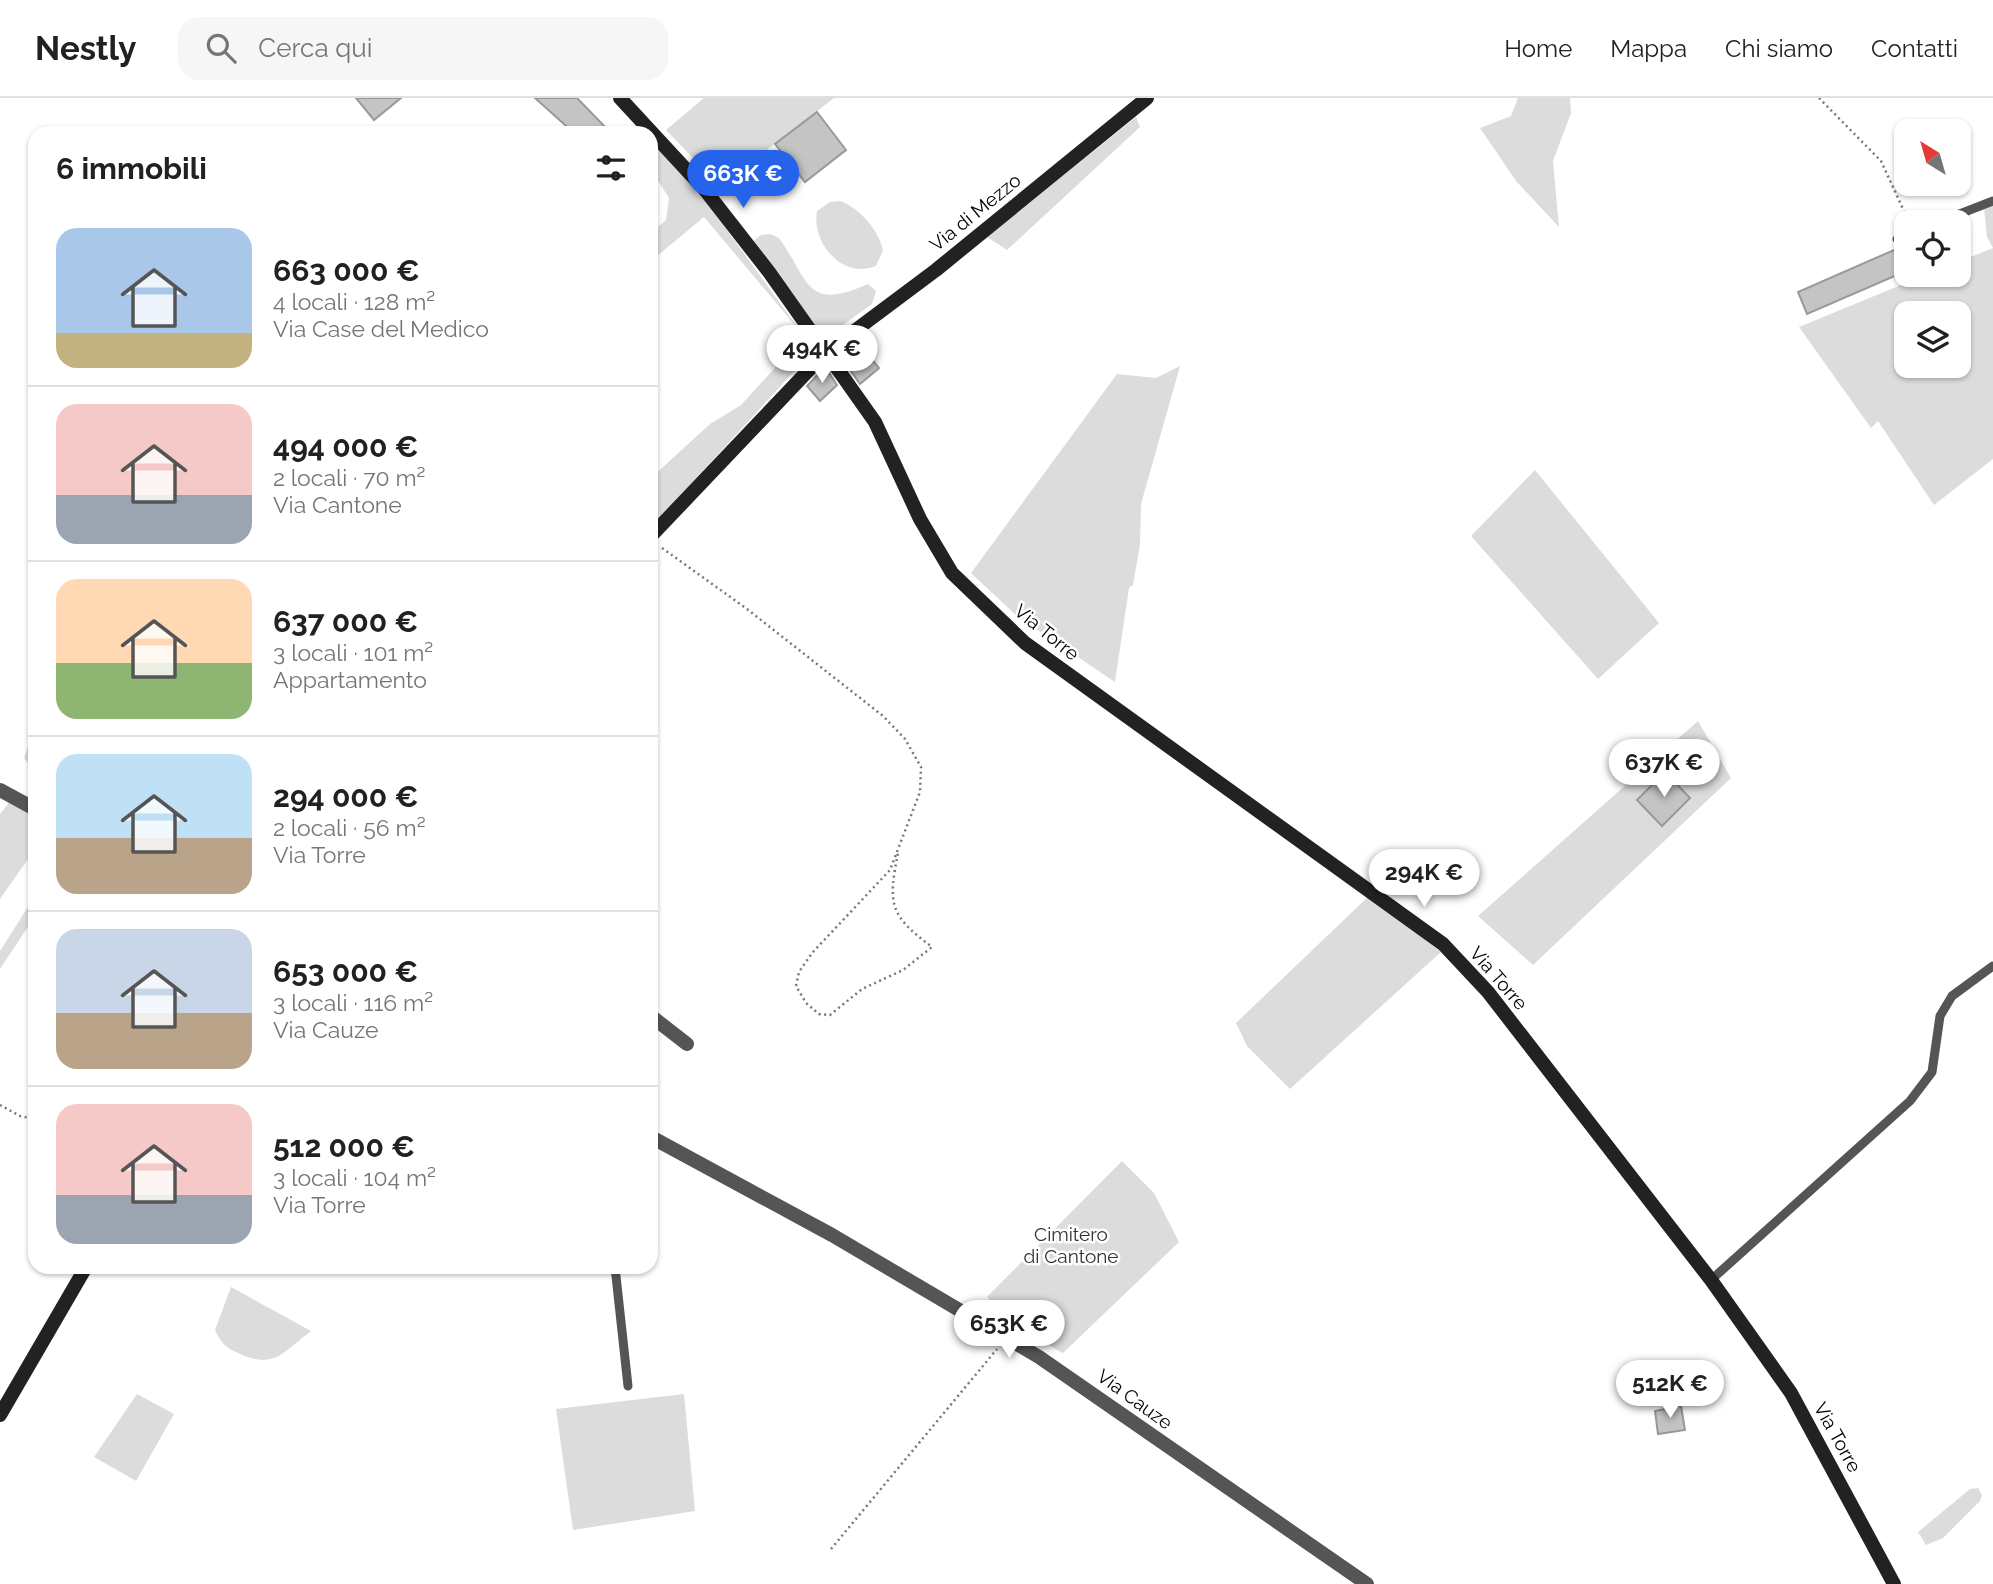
<!DOCTYPE html>
<html lang="it">
<head>
<meta charset="utf-8">
<style>
  body { margin:0; font-family:Raleway,sans-serif; background:#f6f6f6; color:#202124; height:100vh; display:flex; flex-direction:column; font-size:26px; white-space:nowrap }
  * { box-sizing:border-box; margin:0 }
  p { font-size:23px; color:#757577 }
  .icon { flex:none; width:38px; height:38px; fill:none; stroke:currentColor; stroke-width:2; stroke-linecap:round; stroke-linejoin:round }
  .map { position:relative; flex:1; overflow:hidden }
  .drawer { position:absolute; left:28px; top:28px; width:630px; height:1148px; display:flex; flex-direction:column; background:#fff; border-radius:21px; box-shadow:0 2px 5px #0004 }
  .drawer>* { flex:none }
  .needle { width:46px; rotate:323deg }
  .controls { position:absolute; left:1894px; top:21px; display:grid; gap:14px }
  .controls a { display:grid; place-items:center; width:77px; height:77px; border-radius:14px; background:#fff; box-shadow:0 2px 5px #0004; font-size:35px }
  .price { position:absolute; translate:-50% -60px; padding:0 16px; border-radius:24px; background:#fff; color:#222; font-size:23px; line-height:46px; filter:drop-shadow(0 2px 4px #0008) }
  .price::after { content:''; position:absolute; left:50%; top:42px; width:21px; height:16px; margin-left:-10px; background:inherit; clip-path:polygon(0 0,100% 0,50% 100%) }
  .price.selected { background:#2563eb; color:#fff }
  ul { padding:0; list-style:none }
  li { display:flex; align-items:center; gap:21px; height:175px; padding:0 28px }
  li+li { border-top:2px solid #e0e0e0 }
  li span { display:grid; place-items:center; flex:none; width:196px; height:140px; border-radius:21px; color:#555 }
  li>.icon { margin-inline-start:auto }
  span .icon { width:84px; height:84px; fill:#fffc; stroke-width:1 }
  li b { font-size:30px }
  h2 { display:flex; justify-content:space-between; align-items:center; height:84px; padding:0 28px; font-size:30px }
  header { display:flex; align-items:center; gap:42px; box-sizing:border-box; height:98px; padding:0 35px; background:#fff; border-bottom:2px solid #e0e0e0 }
  header strong { font-size:33px }
  nav { display:flex; gap:38px; margin-inline-start:auto; font-size:24px }
  .search { width:490px; height:63px; background:#f6f6f6; display:flex; align-items:center; gap:18px; box-sizing:border-box; padding:0 24px; border-radius:21px; color:#757577; font-size:26px }
  .map>svg:first-child { display:block }
  .green { fill:#dcdcdc; fill-rule:evenodd }
  .building { fill:#c4c4c4; stroke:#999; stroke-width:2 }
  .lines { fill:none; stroke-linecap:round; stroke-linejoin:round }
  .path { stroke:#777; stroke-width:2.5; stroke-dasharray:2 3.5; stroke-linecap:butt }
  .service { stroke:#555; stroke-width:9 }
  .minor { stroke:#555; stroke-width:14 }
  .secondary { stroke:#222; stroke-width:14 }
  .labels { text-anchor:middle; stroke-width:5; stroke-linejoin:round; paint-order:stroke }
  .street-label { font-size:19px; fill:#000; stroke:#fff }
  .park-label { font-size:19px; fill:#333; stroke:#fff }
</style>
</head>
<body>
<header>
<strong>Nestly</strong>
<div class="search"><svg class="icon" aria-label="search" viewBox="0 0 24 24"><circle cx="10" cy="10" r="6"/><path d="M15 15l6 6"/></svg>Cerca qui</div>
<nav><a>Home</a><a>Mappa</a><a>Chi siamo</a><a>Contatti</a></nav>
</header>
<div class="map">
<svg width="1993" height="1486" viewBox="0 0 1993 1486">
  <rect width="100%" height="100%" fill="#fff"/>
  <path class="green" d="M704 0H834L720 88 666 32Z
    M1518 0H1570L1571 15 1553 63 1559 129 1516 83 1480 30 1511 18Z
    M1136 19 1140 29 1007 152 987 139Z
    M651 42 713 113 804 238 812 254 651 429V380L710 326 741 307 804 238 704 119 651 163V135L666 122 669 100 651 72Z
    M841 103C861 112 878 131 883 152L876 168C843 182 811 145 817 113L830 104Z
    M1993 106V361L1934 407 1878 323 1871 330 1799 229 1925 177H1958V164L1993 150 1987 139 1984 110ZM1906 215H1958V268H1906Z
    M770 136 779 140C810 183 805 214 868 186L876 193 872 206 819 244 751 145 761 137Z
    M1180 268 1141 406 1140 446 1133 487 1129 490 1115 584 1017 518 971 475 1117 276 1156 280Z
    M1535 372 1659 525 1598 581 1471 438Z
    M1698 623 1731 680 1533 867 1478 818Z
    M35 628V674L24 660Z
    M12 701 35 715V751L0 801V716Z
    M1370 797 1441 854 1290 991 1247 948 1236 925Z
    M35 798V818L0 871V853Z
    M1122 1063 1154 1095 1179 1144 1063 1255 1020 1231 987 1199Z
    M231 1189 311 1233C282 1255 274 1272 238 1255 226 1250 220 1244 215 1232Z
    M137 1296 174 1316 136 1383 94 1359Z
    M684 1296 695 1413 573 1432 556 1311Z
    M1978 1390 1982 1397 1980 1403 1943 1440 1926 1447 1918 1434 1970 1391Z"/>
  <path class="building" d="M356 0H401L374 22Z
    M535 0H577L611 35H574Z
    M817 14 846 52 805 84 775 46Z
    M1894 152 1904 174 1807 216 1798 194Z
    M857 243 879 270 860 286 839 256Z
    M825 269 837 287 820 303 807 288Z
    M1665 674 1690 700 1662 728 1637 702Z
    M1681 1308 1685 1332 1658 1336 1655 1313Z"/>
  <g class="lines">
    <path class="path" d="M1819 0 1881 63 1909 124
      M662 450 747 511 883 618 905 641 921 669 920 694 890 772 812 855 799 874 796 888 806 905 819 916 830 917 862 891 903 872 932 849C889 817 888 806 898 755
      M0 1007 20 1018 35 1021
      M831 1451 997 1251"/>
    <path class="service" d="M1939 124 1993 103
      M1897 141 1906 137
      M615 1169 628 1288
      M1711 1182 1910 1003 1932 974 1940 918 1952 898 1993 868"/>
    <path class="minor" d="M0 692 35 711
      M651 918 687 946
      M651 1039 832 1137 1039 1259 1367 1486"/>
    <path class="secondary" d="M620 0 705 92 769 174 875 324 920 421 952 475 1025 545 1443 846 1488 894 1711 1182 1791 1295 1894 1486
      M651 438 825 255 936 172 1147 0
      M0 1317 86 1169"/>
  </g>
  <g class="labels">
    <g class="street-label">
      <text transform="translate(975 114) rotate(-39)" y="7">Via di Mezzo</text>
      <text transform="translate(1047 534) rotate(39)" y="7">Via Torre</text>
      <text transform="translate(1499 880) rotate(49)" y="7">Via Torre</text>
      <text transform="translate(1135 1301) rotate(36)" y="7">Via Cauze</text>
      <text transform="translate(1838 1339) rotate(61)" y="7">Via Torre</text>
    </g>
    <g class="park-label">
      <text x="1071" y="1143">Cimitero<tspan x="1071" dy="22">di Cantone</tspan></text>
    </g>
  </g>
</svg>
<div class="controls">
<a><svg class="needle" viewBox="-14 -14 28 28"><path d="M0-13l5 13h-10z" fill="#e53935"/><path d="M0 13l5-13h-10z" fill="#757577"/></svg></a>
<a><svg class="icon" aria-label="locate" viewBox="0 0 24 24"><circle cx="12" cy="12" r="6"/><path d="M12 2v4M12 18v4M2 12h4M18 12h4"/></svg></a>
<a><svg class="icon" aria-label="layers" viewBox="0 0 24 24"><path d="M12 4l9 5-9 5-9-5zM3 14l9 5 9-5"/></svg></a>
</div>
<b class="price selected" style="left:743px;top:112px">663K €</b>
<b class="price" style="left:822px;top:287px">494K €</b>
<b class="price" style="left:1664px;top:701px">637K €</b>
<b class="price" style="left:1424px;top:811px">294K €</b>
<b class="price" style="left:1009px;top:1262px">653K €</b>
<b class="price" style="left:1670px;top:1322px">512K €</b>
<section class="drawer">
<h2>6 immobili<svg class="icon" aria-label="filters" viewBox="0 0 24 24"><path d="M4 7h16M4 17h16"/><circle cx="9" cy="7" r="2"/><circle cx="15" cy="17" r="2"/></svg></h2>
<ul>
<li><span style="background:linear-gradient(#a9c7e8 75%,#c2b280 0)"><svg class="icon" aria-label="home" viewBox="0 0 24 24"><path d="M3 11l9-7 9 7M6 9v11h12V9"/></svg></span><div><b>663 000 €</b><p>4 locali · 128 m²</p><p>Via Case del Medico</p></div></li>
<li><span style="background:linear-gradient(#f6c9c9 65%,#9aa5b1 0)"><svg class="icon" aria-label="home" viewBox="0 0 24 24"><path d="M3 11l9-7 9 7M6 9v11h12V9"/></svg></span><div><b>494 000 €</b><p>2 locali · 70 m²</p><p>Via Cantone</p></div></li>
<li><span style="background:linear-gradient(#ffd9b3 60%,#8fb573 0)"><svg class="icon" aria-label="home" viewBox="0 0 24 24"><path d="M3 11l9-7 9 7M6 9v11h12V9"/></svg></span><div><b>637 000 €</b><p>3 locali · 101 m²</p><p>Appartamento</p></div></li>
<li><span style="background:linear-gradient(#bfe0f5 60%,#b9a48a 0)"><svg class="icon" aria-label="home" viewBox="0 0 24 24"><path d="M3 11l9-7 9 7M6 9v11h12V9"/></svg></span><div><b>294 000 €</b><p>2 locali · 56 m²</p><p>Via Torre</p></div></li>
<li><span style="background:linear-gradient(#c9d6e8 60%,#b9a48a 0)"><svg class="icon" aria-label="home" viewBox="0 0 24 24"><path d="M3 11l9-7 9 7M6 9v11h12V9"/></svg></span><div><b>653 000 €</b><p>3 locali · 116 m²</p><p>Via Cauze</p></div></li>
<li><span style="background:linear-gradient(#f6c9c9 65%,#9aa5b1 0)"><svg class="icon" aria-label="home" viewBox="0 0 24 24"><path d="M3 11l9-7 9 7M6 9v11h12V9"/></svg></span><div><b>512 000 €</b><p>3 locali · 104 m²</p><p>Via Torre</p></div></li>
</ul>
</section>
</div>
</body>
</html>
